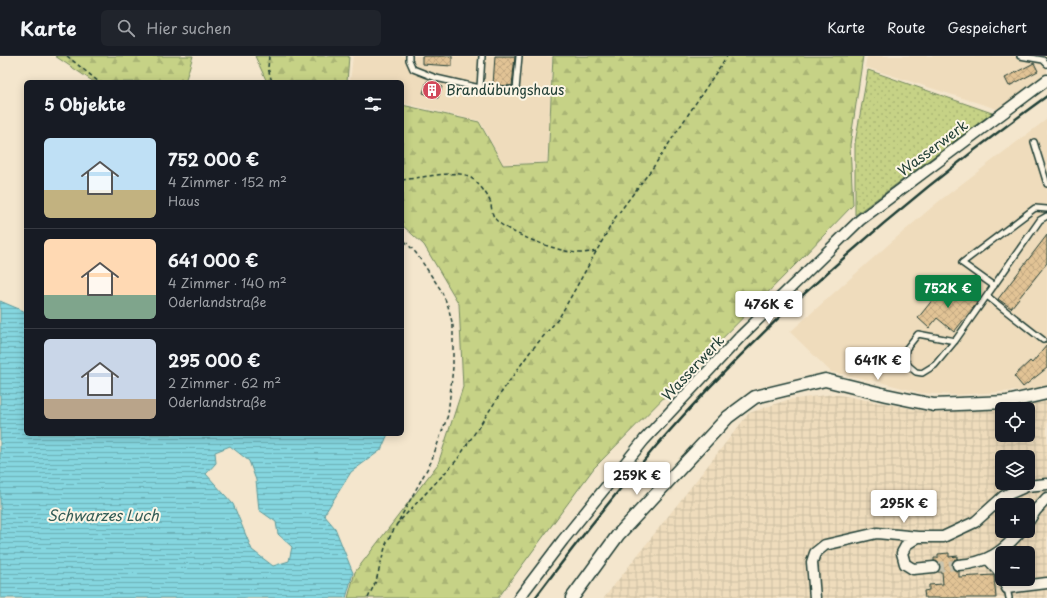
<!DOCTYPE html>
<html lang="de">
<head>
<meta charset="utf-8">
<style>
  body { margin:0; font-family:"Playpen Sans",sans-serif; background:#20242c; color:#f1f3f6; height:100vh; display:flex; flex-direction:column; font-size:15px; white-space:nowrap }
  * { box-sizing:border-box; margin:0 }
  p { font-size:13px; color:#9ea1a6 }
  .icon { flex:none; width:22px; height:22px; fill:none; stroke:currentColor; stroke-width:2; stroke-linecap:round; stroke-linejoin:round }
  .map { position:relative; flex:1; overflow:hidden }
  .details { position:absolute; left:24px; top:24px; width:380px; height:356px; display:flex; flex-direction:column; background:#171b24; border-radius:6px; box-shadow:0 2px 10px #0003 }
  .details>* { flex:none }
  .tools { position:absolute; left:995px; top:346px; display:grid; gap:8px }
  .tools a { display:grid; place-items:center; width:40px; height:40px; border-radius:6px; background:#171b24; box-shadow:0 2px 10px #0003; font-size:20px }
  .price { position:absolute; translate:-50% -34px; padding:0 9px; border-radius:4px; background:#fff; color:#222; font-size:13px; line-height:26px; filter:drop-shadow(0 1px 2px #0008) }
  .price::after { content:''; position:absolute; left:50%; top:24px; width:12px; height:9px; margin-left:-6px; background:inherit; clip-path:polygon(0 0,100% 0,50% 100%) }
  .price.active { background:#0b8043; color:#fff }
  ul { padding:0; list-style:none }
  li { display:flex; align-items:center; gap:12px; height:100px; padding:0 20px }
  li+li { border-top:1px solid #363941 }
  li span { display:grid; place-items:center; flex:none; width:112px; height:80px; border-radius:6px; color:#555 }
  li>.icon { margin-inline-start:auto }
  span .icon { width:48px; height:48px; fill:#fffc; stroke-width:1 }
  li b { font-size:17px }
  h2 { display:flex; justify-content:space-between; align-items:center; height:48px; padding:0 20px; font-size:17px }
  header { display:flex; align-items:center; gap:24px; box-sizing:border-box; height:56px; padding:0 20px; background:#171b24; border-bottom:1px solid #363941 }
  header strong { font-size:19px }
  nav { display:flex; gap:22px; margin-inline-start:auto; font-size:14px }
  .search { width:280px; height:36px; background:#20242c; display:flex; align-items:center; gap:10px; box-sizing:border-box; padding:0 14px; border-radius:6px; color:#9ea1a6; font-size:15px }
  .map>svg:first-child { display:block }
  .built { fill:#efdcbc }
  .industrial { fill:url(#industrial-grid); fill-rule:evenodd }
  .green { fill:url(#green-dots); stroke:#72885d }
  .forest { fill:url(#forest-firs); stroke:#72885d }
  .water { fill:url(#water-rules); stroke:#5c999b; fill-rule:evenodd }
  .building { fill:url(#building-cross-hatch); stroke:#1f3d34 }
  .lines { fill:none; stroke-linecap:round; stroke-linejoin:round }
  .minor-tunnel { stroke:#c9c4ae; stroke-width:10; stroke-dasharray:10 5; stroke-linecap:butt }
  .service-casing { stroke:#1f3d34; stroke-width:8 }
  .minor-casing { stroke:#1f3d34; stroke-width:13 }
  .tertiary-casing { stroke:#1f3d34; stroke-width:15 }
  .path { stroke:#1f3d34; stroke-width:1.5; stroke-dasharray:4 3; stroke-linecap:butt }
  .service { stroke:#fcf5e5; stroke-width:5 }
  .minor { stroke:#fcf5e5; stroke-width:10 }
  .tertiary { stroke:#fcf5e5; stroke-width:12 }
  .rail { stroke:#1f3d34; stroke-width:2.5 }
  .labels { text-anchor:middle; stroke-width:4; stroke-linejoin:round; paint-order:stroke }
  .poi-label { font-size:14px; fill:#1f3d34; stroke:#fcf5e5; text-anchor:start }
  .street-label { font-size:14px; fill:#1f3d34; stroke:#fcf5e5 }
  .water-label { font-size:15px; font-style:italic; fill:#335c56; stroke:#fcf5e5 }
</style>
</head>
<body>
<header>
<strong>Karte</strong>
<div class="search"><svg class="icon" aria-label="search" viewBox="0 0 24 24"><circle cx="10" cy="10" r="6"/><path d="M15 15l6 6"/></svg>Hier suchen</div>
<nav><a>Karte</a><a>Route</a><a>Gespeichert</a></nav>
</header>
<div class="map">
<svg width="1047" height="542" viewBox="0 0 1047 542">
  <defs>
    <pattern id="industrial-grid" width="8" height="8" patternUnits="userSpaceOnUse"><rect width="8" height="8" fill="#efdcbc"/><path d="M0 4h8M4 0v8" fill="none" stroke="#ccbea2"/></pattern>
    <pattern id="green-dots" width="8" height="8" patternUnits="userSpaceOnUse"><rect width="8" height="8" fill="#c6d286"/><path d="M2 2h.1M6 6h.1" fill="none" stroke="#aab574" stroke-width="1.8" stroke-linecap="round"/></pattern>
    <pattern id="forest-firs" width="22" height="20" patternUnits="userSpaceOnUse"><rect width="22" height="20" fill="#c6d286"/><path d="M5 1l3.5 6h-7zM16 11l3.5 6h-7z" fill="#aab574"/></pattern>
    <pattern id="water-rules" width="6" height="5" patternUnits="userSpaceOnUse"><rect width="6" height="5" fill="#85d6df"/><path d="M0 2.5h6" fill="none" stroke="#6cafb6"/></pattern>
    <pattern id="building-cross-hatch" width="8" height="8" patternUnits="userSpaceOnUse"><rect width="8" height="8" fill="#e2c395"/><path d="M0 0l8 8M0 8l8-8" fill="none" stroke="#c1a881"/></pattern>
  </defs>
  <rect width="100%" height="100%" fill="#f4e6cd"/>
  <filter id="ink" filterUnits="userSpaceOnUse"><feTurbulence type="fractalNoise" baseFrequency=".025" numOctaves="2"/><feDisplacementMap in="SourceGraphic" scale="8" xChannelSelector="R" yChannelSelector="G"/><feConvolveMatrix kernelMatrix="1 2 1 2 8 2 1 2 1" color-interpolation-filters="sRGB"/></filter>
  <g filter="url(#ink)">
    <path class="built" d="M353 0H552L547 106 503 108 480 65 402 47V26H350Z
      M867 0H1047V20L997 53 865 11Z
      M1047 63V330L1030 334 955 339 921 337 880 326 831 316 790 276 889 188 938 146Z"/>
    <path class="industrial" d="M834 338 936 357 1002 353V379H1028V353H1005H1011L1047 344V542H604L749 357 787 344ZM1002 401H1028V427H1002ZM1002 449H1028V475H1002ZM1002 497H1028V523H1002Z"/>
    <path class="green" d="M868 14 992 57 855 159V87Z"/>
    <path class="forest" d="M55 0H193L185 26H94Z
      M255 0H349L347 26H267Z
      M553 0H863L850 89 853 149 800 204 594 412 498 542H348L355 516 438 408 463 331 459 248 424 189 402 169V49L479 66 503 109 548 107Z"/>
    <path class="water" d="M0 245 26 256V378H388L381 394 351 416 324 459 335 472 353 517 346 542H0ZM230 390 249 405 256 424 259 454 276 466 278 478 292 491 289 505 273 510 252 494 233 448 206 418 216 407 215 396Z"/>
    <path class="building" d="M422 0H452V10L422 8Z
      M495 0H515L512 30 493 29Z
      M1034 7 1038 15 1009 30 1005 22Z
      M427 25 442 31 438 42 423 37Z
      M1047 179V207L1011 252 998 243Z
      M946 227 964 242 967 239 977 247 954 276 937 262 929 272 918 262Z
      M1047 289V312L1023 331 1014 320 1030 305 1032 307Z
      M949 497V501L958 500V502L954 504 952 509 953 513 959 515V521L994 519 996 542H925L924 535 929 534V529L943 528 942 516H938L940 510 939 507 934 505V502H938V498Z"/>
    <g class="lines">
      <path class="minor-tunnel" d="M934 511 958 509"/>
      <g class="service-casing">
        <path id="service" d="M409 0V4L413 13 436 22 480 32 482 0
          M1020 0 1043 4 1047 8
          M480 32 516 34 519 0
          M1034 86 1047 128
          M994 230 962 207 1035 152 1047 153
          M987 240 1043 284
          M955 285 918 278 906 293 905 304 909 310 916 316 922 317 935 309 955 285 1040 164 1047 160
          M1007 532 1009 542"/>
      </g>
      <g class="minor-casing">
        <path id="minor" d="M1028 466 1036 454 1047 442
          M918 481 907 488 902 497 905 508 913 513 934 511
          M988 503 1000 516 1002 521
          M958 509C988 507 1002 496 1021 475
          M1003 523 1007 532 1047 527
          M519 542 563 484 644 384 741 280 860 164 1047 24
          M815 542 812 506 815 497 825 489 877 477 918 481H943L975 466 1004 440 1027 430 1047 428"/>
      </g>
      <g class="tertiary-casing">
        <path id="tertiary" d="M572 542 618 479 728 361 755 341 825 324 886 339 934 349 1007 346 1047 337"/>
      </g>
      <path class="path" d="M67 0 99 26
        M269 0 268 12 272 26
        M402 124C418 122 452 115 466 119 473 121 486 136 489 143 492 148 491 156 494 161 502 176 562 197 579 197 585 197 592 196 598 195
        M396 469 457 404 503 334 530 296 559 262 615 162 654 110 727 0
        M368 542 376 525 386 488 431 406 448 359 453 311V270L448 250 441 234 416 197 402 182"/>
      <use href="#service" class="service"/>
      <use href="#minor" class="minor"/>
      <use href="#tertiary" class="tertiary"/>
      <path class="rail" d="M535 542C574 490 614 439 657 389 772 257 906 142 1047 40"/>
    </g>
  </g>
  <defs>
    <g id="building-disc" transform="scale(1)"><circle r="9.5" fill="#d1495b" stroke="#fcf5e5"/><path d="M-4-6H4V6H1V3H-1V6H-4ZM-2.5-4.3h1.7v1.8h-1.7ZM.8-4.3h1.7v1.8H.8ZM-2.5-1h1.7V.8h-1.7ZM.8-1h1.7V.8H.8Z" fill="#fff"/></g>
  </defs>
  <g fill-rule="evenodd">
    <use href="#building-disc" x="432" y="34"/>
  </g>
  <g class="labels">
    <g class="poi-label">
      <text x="446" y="39">Brandübungshaus</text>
    </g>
    <g class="street-label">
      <text transform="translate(933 92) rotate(-37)" y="5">Wasserwerk</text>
      <text transform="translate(693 312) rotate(-47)" y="5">Wasserwerk</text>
    </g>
    <g class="water-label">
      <text x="103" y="465">Schwarzes Luch</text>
    </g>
  </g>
</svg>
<div class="tools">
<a><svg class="icon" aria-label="locate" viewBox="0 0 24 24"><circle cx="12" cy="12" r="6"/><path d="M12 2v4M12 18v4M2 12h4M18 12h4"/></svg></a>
<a><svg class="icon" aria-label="layers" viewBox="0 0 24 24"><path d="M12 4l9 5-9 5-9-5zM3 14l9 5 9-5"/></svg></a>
<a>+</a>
<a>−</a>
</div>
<b class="price active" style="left:948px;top:253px">752K €</b>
<b class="price" style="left:769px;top:269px">476K €</b>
<b class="price" style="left:878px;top:325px">641K €</b>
<b class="price" style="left:637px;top:440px">259K €</b>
<b class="price" style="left:904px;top:468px">295K €</b>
<section class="details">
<h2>5 Objekte<svg class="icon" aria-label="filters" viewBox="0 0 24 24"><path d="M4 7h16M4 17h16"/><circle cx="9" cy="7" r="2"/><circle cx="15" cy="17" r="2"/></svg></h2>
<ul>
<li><span style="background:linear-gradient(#bfe0f5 65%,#c2b280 0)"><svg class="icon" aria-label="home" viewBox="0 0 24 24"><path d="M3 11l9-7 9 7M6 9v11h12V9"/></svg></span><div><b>752 000 €</b><p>4 Zimmer · 152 m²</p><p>Haus</p></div></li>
<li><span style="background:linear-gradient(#ffd9b3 70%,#7fa58c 0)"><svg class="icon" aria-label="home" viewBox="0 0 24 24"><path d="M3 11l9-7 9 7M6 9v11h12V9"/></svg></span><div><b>641 000 €</b><p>4 Zimmer · 140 m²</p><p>Oderlandstraße</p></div></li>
<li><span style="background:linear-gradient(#c9d6e8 75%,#b9a48a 0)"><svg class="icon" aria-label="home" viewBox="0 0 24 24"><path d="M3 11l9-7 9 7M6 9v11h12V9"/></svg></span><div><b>295 000 €</b><p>2 Zimmer · 62 m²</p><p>Oderlandstraße</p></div></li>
</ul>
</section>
</div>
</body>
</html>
